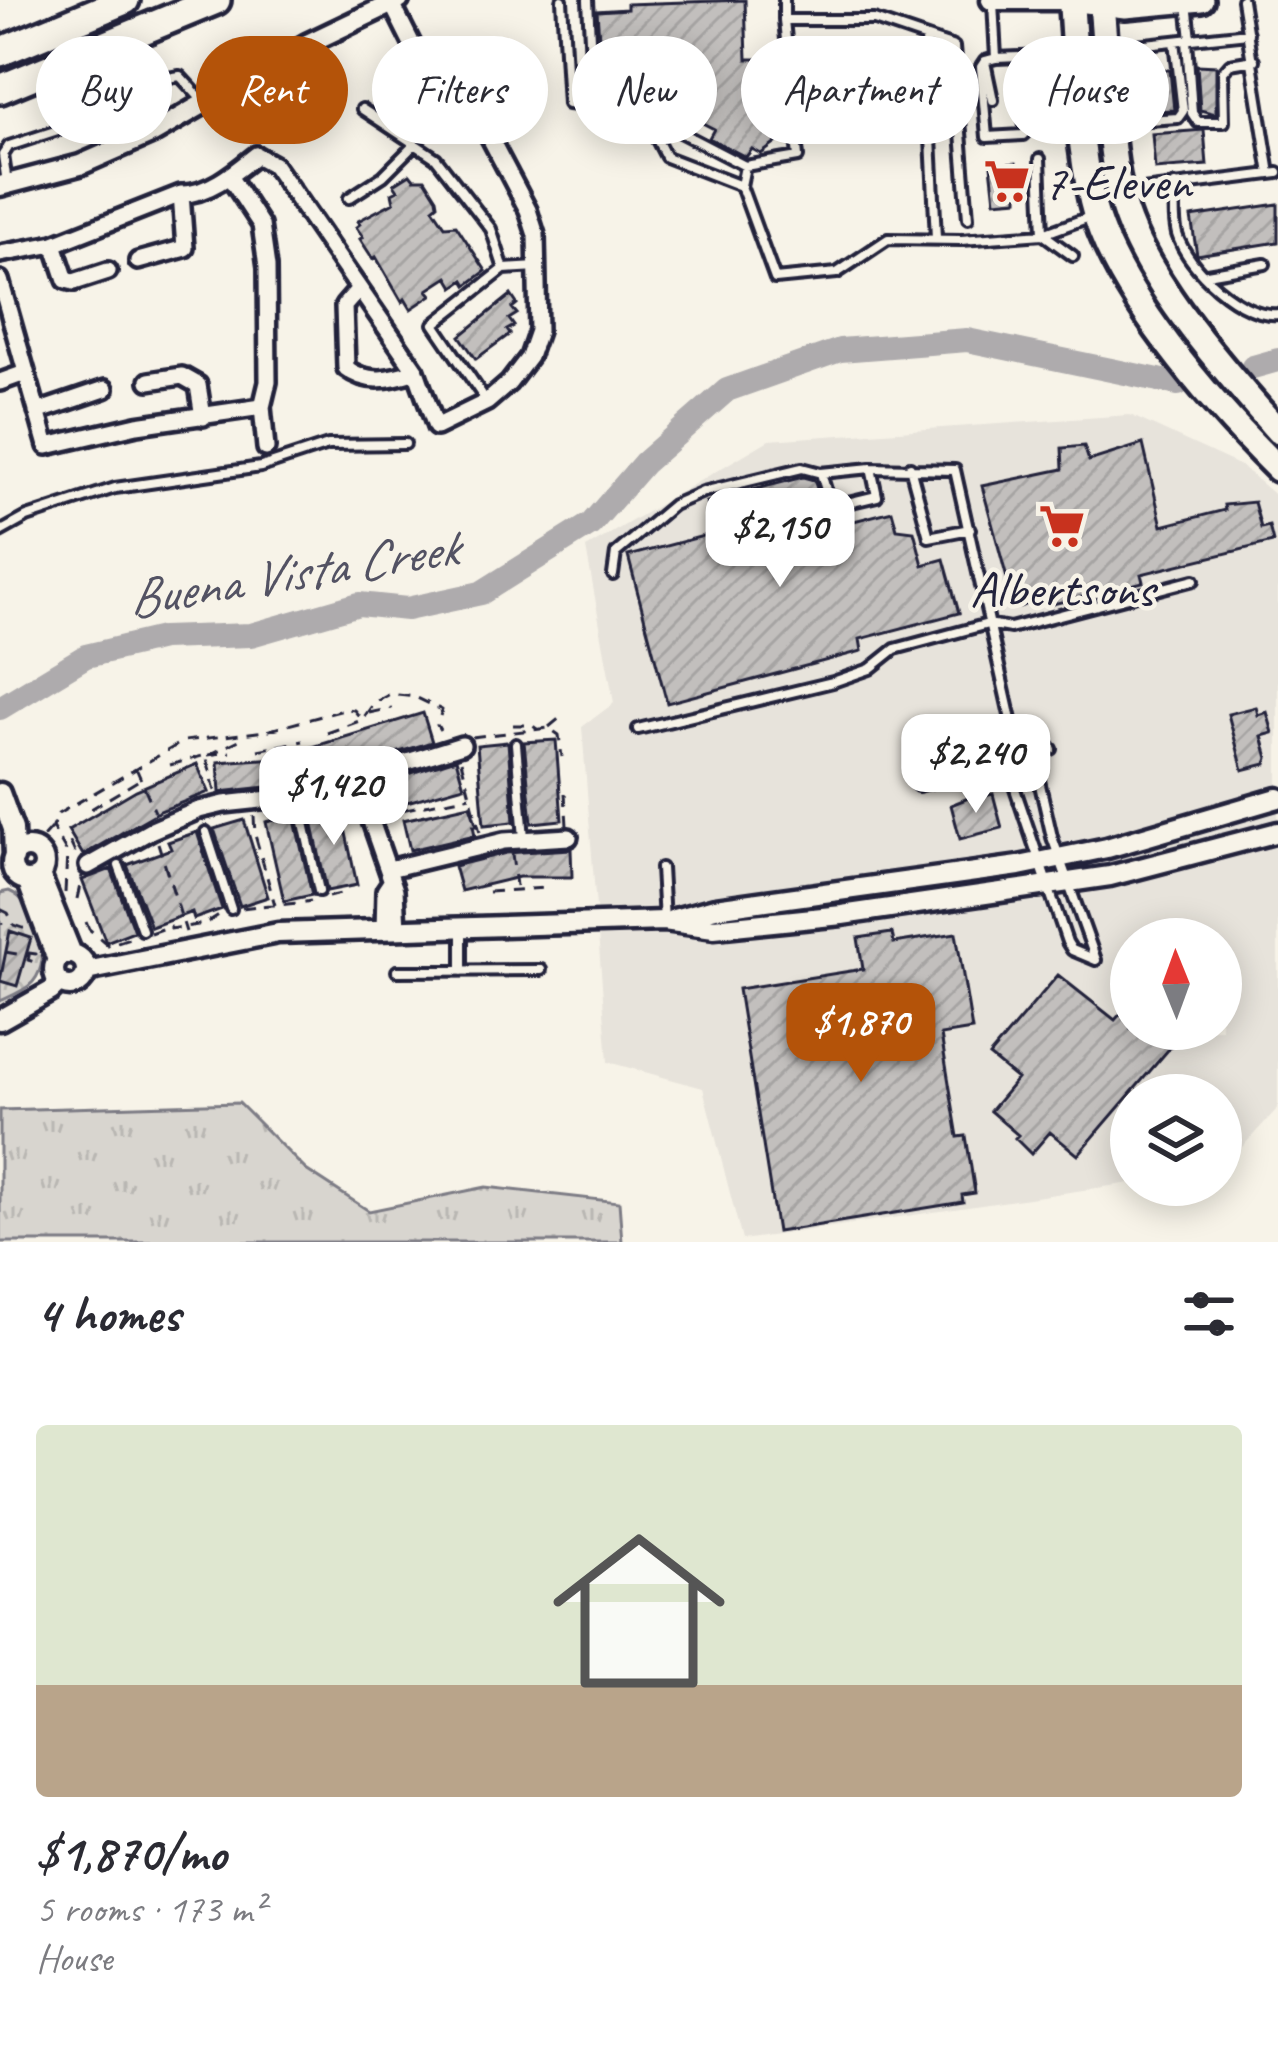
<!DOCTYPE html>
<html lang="en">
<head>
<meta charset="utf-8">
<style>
  body { margin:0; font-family:Caveat,sans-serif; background:#f7f7f7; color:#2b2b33; height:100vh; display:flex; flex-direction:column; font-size:45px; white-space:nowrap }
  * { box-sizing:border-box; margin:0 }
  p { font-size:39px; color:#7c7c81 }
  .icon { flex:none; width:66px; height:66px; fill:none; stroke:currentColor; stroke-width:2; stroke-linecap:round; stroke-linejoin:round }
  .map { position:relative; height:1242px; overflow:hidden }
  .side { display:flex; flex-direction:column; background:#fff; flex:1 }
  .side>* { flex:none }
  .top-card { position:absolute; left:36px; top:36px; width:1206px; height:108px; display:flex; gap:24px }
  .needle { width:78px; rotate:359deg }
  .tools { position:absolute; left:1110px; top:918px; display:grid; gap:24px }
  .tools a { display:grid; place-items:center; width:132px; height:132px; border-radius:50%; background:#fff; box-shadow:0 6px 30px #0003; font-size:60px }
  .price { position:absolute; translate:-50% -102px; padding:0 27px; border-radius:24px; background:#fff; color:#222; font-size:39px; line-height:78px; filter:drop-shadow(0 3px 6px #0008) }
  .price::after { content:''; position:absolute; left:50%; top:72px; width:36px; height:27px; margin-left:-18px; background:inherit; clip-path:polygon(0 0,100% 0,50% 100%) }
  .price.on { background:#b45309; color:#fff }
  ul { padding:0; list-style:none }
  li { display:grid; align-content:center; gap:24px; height:636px; padding:0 36px }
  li+li { border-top:3px solid #e1e1e2 }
  li span { display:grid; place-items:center; height:372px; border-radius:12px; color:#555 }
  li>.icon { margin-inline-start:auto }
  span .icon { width:216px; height:216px; fill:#fffc; stroke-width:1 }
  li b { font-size:51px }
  h2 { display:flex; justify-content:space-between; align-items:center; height:144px; padding:0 36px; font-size:51px }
  .tag { padding:0 42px; border-radius:54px; background:#fff; box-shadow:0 6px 30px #0003; font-size:42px; line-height:108px }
  .tag.on { background:#b45309; color:#fff }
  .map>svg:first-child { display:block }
  .built { fill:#e7e3db; fill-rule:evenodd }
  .grass { fill:url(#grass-tufts); stroke:#7d7c85; stroke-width:3 }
  .forest { fill:url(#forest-crowns); stroke:#7d7c85; stroke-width:3 }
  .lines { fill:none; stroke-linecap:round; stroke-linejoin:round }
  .river { stroke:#aeabad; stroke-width:24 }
  .building { fill:url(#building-hatch); stroke:#22223b; stroke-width:3 }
  .service-casing { stroke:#22223b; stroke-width:16 }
  .minor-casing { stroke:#22223b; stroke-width:24 }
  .tertiary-casing { stroke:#22223b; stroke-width:27 }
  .secondary-casing { stroke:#22223b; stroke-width:30 }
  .primary-casing { stroke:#22223b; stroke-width:33 }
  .motorway-casing { stroke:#22223b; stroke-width:36 }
  .path { stroke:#22223b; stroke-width:3; stroke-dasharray:12 9; stroke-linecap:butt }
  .service { stroke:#f7f3e8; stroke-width:8 }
  .minor { stroke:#f7f3e8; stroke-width:15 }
  .tertiary { stroke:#f7f3e8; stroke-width:18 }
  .secondary { stroke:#f7f3e8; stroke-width:21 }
  .primary { stroke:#f7f3e8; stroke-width:24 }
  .motorway { stroke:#f7f3e8; stroke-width:27 }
  .labels { text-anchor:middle; stroke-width:9; stroke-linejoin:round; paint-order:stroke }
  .poi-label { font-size:51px; fill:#22223b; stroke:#f7f3e8; text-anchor:start }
  .water-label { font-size:54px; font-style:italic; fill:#535263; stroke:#f7f3e8 }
</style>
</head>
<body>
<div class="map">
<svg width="1278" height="1242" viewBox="0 0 1278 1242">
  <defs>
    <pattern id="grass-tufts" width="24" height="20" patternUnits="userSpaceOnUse" patternTransform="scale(3)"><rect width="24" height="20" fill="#d8d5cf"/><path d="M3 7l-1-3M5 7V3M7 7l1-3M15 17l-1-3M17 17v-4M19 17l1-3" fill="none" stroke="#b9b7b3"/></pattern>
    <pattern id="forest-crowns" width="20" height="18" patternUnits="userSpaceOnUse" patternTransform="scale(3)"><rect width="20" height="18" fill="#d8d5cf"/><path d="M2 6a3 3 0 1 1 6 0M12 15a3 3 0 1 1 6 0" fill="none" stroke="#b9b7b3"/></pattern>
    <pattern id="building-hatch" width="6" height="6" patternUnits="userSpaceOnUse" patternTransform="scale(3)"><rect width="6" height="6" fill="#c2bfbd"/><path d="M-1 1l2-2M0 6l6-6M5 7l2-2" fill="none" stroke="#a6a4a3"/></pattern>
  </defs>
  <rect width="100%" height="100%" fill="#f7f3e8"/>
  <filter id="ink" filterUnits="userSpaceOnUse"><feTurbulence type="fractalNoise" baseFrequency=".00833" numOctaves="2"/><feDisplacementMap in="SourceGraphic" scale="24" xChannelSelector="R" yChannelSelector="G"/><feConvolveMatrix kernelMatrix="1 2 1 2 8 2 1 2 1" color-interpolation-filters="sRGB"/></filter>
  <g filter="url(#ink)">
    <path class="built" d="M1130 415 1241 466 1278 498V1108L1221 1170V1095H1131V1183L742 1240 703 1088 608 1062 582 727 614 703 586 548 769 440ZM1131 939H1221V1029H1131Z"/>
    <path class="grass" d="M239 1103 306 1170 369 1211 486 1187 619 1202 622 1242H0V1110Z"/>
    <path class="forest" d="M9 891C37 902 54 958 33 982 25 991 11 996 0 1001V893Z"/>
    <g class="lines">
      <path class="river" d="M1253 367 1278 360
        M0 708 86 656 162 638 251 635 359 604 407 609 481 593 591 524 644 463 727 390 840 350 967 340 1178 384"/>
    </g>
    <path class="building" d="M745 0 747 59H757L759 76 776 75 780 140 761 154 752 149 746 157 709 138 714 129 675 109 671 118 651 108 655 99 652 67 601 65 597 11 627 9V4Z
      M1197 65 1216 66V114L1200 110Z
      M1054 66 1057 96H1041L1032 104 1030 68Z
      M1148 70H1170L1174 110 1154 111Z
      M1204 130 1207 165 1155 169 1152 134Z
      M1016 163 1022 193 1018 194V199L995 201 991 165Z
      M410 174 414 179H425L437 198 438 204 433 208 445 226 456 225 486 271 467 285 464 280 454 287 448 277 428 290 432 295 411 309 405 299 402 302 376 257 373 259 360 239 363 237 356 227 360 224 358 221 394 202 392 193 398 190 394 184Z
      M1278 204V242L1197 255 1191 217Z
      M511 295 517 304 512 308 517 314 509 319 514 326 507 330 510 334 476 359 460 336Z
      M1143 444 1162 526 1225 510 1224 505 1254 502 1261 528 1269 526 1273 542 1141 574 1143 582 1049 605 1048 598 1015 608 982 486 1063 469 1062 448 1084 446 1089 461Z
      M803 477 814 480 831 527 892 511 897 529 914 531 923 565 944 559 959 613 860 639 862 651 667 703 628 556 715 533 707 502Z
      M1256 707 1258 715 1267 712 1273 733 1262 736 1268 758 1266 764 1243 770 1228 714Z
      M423 713 432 742 296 784 220 792 218 762 277 758Z
      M556 740 562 820 532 823 524 742Z
      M508 742 514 822 484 825 477 745Z
      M456 759 464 786 400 804 392 779Z
      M197 764 209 792 160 811 83 855 68 830 136 790Z
      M978 794 979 797 993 794 1002 828 960 839 951 805Z
      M340 805 357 885 327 891 310 812Z
      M470 805 477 826H473L475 835 410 850 403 820Z
      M294 816 312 895 284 901 266 822Z
      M244 820 268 897 240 906 214 829Z
      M197 832 222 909 194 919 192 912 151 927 127 865 171 849 168 842Z
      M571 849 572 877H519L461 891 454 866 506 853Z
      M111 869 134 931 106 942 82 880Z
      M10 931 31 938 17 986 0 981Z
      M892 933 894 943 956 933 972 1030 941 1035 958 1137 966 1136 975 1193 962 1195 963 1202 777 1232 738 989 863 969 858 938Z
      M1058 975 1115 1020 1131 1002V1029H1186L1078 1155 1050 1132 1031 1154 1015 1138 1018 1135 990 1111 1017 1079 989 1056Z"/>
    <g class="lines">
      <g class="service-casing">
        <path id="service" d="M562 0 568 104 643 113 666 157 741 186 775 279 837 273 888 239 961 240 1043 234 1095 215
          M588 0 591 59 595 73 613 77
          M784 0V20H874L954 47 968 218
          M1242 0 1270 174
          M993 2 996 58
          M1187 3 1191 39
          M926 38 936 238
          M1187 40 1192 113 1198 122H1224L1223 72 1230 64 1254 60
          M1175 41 1183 111 1178 118 1148 120 1142 112 1136 45 1248 33
          M1070 55 996 58 985 61 981 67 987 137 1023 135 1031 126 1075 122
          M1021 57 1025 129
          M985 62 993 100
          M613 74 615 110
          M642 74 643 113 745 166
          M1052 103 1053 124
          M1043 104 1044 125
          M362 109 436 158 491 229 504 269 537 267
          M1040 159 1043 234 1073 256
          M7 183 3 155 9 146 67 127 120 104 168 78 180 76 204 102
          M1175 185C1175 200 1173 219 1177 234 1187 268 1241 318 1278 314
          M741 186 745 166 798 157 784 20
          M1127 192 1278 173
          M349 198 383 176 415 144
          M1207 274 1265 264
          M487 402 434 324 504 269
          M910 467 929 537 970 529
          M821 473 831 507 877 496 871 468
          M0 532 27 517 115 488 261 467 328 445 405 444
          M613 575 616 553 673 505 703 492 802 468 821 473 871 468 955 470 1022 769
          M638 729 833 682 870 669 895 649 988 624 1010 628 1194 580
          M516 744 524 838
          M1022 769 1038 776 1052 837 1096 960 1072 950 1067 942 1014 786Z
          M918 786 1052 749
          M301 809 319 891
          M206 832 231 909
          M119 866 142 930
          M661 868 664 921
          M462 929V971
          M397 971 541 970"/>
      </g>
      <g class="minor-casing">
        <path id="minor" d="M229 176 261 225 267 267 268 382 262 407 266 448
          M54 244 66 280 74 282 108 271
          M0 254 54 244 181 194C208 195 235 172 256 155L274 165 416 371 436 427 487 402 509 383 529 357 538 331 536 235 528 210 489 136 476 116 418 56 392 4
          M138 261 185 248 181 194
          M0 280 47 446 137 425 262 407
          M357 291 344 306 346 368C368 385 391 379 416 371
          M149 381 182 376 198 385 203 417
          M0 382 25 373
          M37 412 105 389
          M356 778 395 890 397 929
          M88 866 152 830 199 810 224 804 298 796 462 745
          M389 869 504 841 569 837
          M384 930 385 891 391 882"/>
      </g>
      <g class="tertiary-casing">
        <path id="tertiary" d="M991 0H1071
          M0 186 80 165 153 133 307 44 399 0
          M0 793 13 829 14 858
          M12 864a16 16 0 1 1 32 0a16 16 0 1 1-32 0Z
          M40 875 72 954
          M27 880 57 960
          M674 919 715 908 1019 866 1107 848 1278 798
          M54 970a16 16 0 1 1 32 0a16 16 0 1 1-32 0Z
          M86 971 278 933 664 921 714 928 842 915 1110 876 1278 832
          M0 1020 51 991 60 982"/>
      </g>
      <g class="secondary-casing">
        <path id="secondary" d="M1071 0 1125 7 1202 0"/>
      </g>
      <g class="primary-casing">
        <path id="primary" d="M1071 0C1076 66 1077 136 1092 201 1112 290 1213 405 1278 469
          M1101 0C1108 64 1106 131 1120 194 1137 273 1224 370 1278 431"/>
      </g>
      <g class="motorway-casing">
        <path id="motorway" d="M0 52 125 0
          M0 89 216 0"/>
      </g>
      <path class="path" d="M369 713 392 708
        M513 725H532L538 730
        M549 727 561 717
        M327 733 362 720 374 703 390 694 415 697 442 710 437 725 440 730
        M472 737 549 728 559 735 562 757
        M258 750 303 741
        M275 750 281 786
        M208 755 230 752
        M209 755 239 740 238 736
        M461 761 480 832
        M170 765 206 755 215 791
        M136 768 155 812
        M378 790 390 787 395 806 401 810 470 796
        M565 793 567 826
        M91 809 139 780
        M254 816 255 835 275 905
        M43 837 51 828
        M70 842 77 857
        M158 843 186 932
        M512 854 516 886
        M488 892 546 888
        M65 893 67 853 52 827 58 814 184 741 266 731 347 709 354 710 362 720
        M328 897 348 892
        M77 899 82 876
        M242 908C266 904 285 906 311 901
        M0 909 8 913 14 925 26 929 25 934
        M86 922 89 929 108 945 136 936
        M1 924 3 923
        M150 933 170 926V929L205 924 222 913
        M5 952 29 956 28 960 34 962 36 954 29 953V956"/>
      <use href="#service" class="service"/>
      <use href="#minor" class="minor"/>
      <use href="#tertiary" class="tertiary"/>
      <use href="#secondary" class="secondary"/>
      <use href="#primary" class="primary"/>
      <use href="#motorway" class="motorway"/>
    </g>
  </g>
  <defs>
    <g id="supermarket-bare" transform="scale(3.6)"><path d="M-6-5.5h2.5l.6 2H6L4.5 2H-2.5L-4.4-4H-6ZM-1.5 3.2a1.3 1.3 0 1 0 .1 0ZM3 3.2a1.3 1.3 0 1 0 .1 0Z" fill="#c8321e" stroke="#f7f3e8" stroke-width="2.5" paint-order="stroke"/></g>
  </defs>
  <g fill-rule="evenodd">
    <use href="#supermarket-bare" x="1007" y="181"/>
    <use href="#supermarket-bare" x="1062" y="526"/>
  </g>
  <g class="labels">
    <g class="poi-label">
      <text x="1043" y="199">7-Eleven</text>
      <text x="1062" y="606" text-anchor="middle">Albertsons</text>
    </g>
    <g class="water-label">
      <text transform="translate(292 572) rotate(-9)" y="19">Buena Vista Creek</text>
    </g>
  </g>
</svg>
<div class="tools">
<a><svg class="needle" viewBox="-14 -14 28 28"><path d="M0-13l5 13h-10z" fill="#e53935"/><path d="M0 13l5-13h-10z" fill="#7c7c81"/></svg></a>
<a><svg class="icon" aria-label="layers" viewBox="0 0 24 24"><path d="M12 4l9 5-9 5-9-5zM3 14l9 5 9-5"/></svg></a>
</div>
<b class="price" style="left:780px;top:590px">$2,150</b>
<b class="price" style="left:976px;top:816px">$2,240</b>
<b class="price" style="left:334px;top:848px">$1,420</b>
<b class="price on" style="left:861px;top:1085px">$1,870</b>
<div class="top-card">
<a class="tag">Buy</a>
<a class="tag on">Rent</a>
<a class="tag">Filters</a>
<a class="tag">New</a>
<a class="tag">Apartment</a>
<a class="tag">House</a>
</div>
</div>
<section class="side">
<h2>4 homes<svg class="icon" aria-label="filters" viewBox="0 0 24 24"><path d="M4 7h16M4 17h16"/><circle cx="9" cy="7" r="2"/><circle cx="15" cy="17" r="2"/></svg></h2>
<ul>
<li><span style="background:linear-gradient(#dfe7d0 70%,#b9a48a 0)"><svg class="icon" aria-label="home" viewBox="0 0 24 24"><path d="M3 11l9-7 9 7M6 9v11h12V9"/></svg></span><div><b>$1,870/mo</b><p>5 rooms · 173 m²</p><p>House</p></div></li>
</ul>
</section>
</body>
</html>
